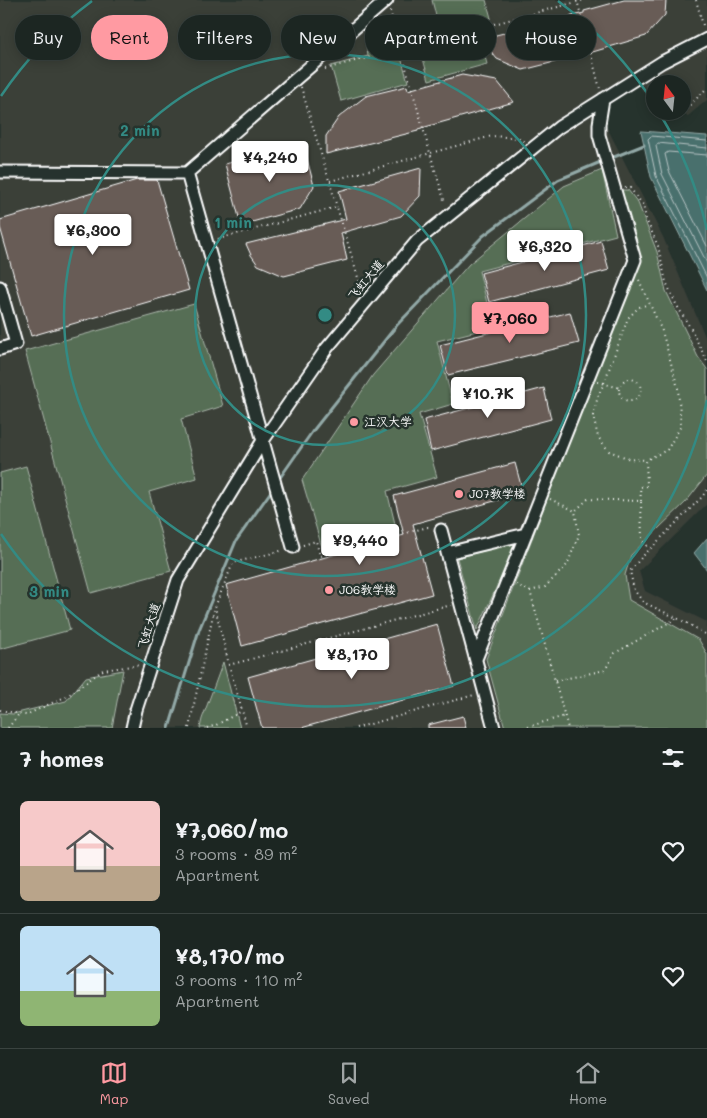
<!DOCTYPE html>
<html lang="en">
<head>
<meta charset="utf-8">
<style>
  body { margin:0; font-family:Mali,"LXGW WenKai TC",sans-serif; background:#29322f; color:#f1f3f6; height:100vh; display:flex; flex-direction:column; font-size:19px; white-space:nowrap }
  * { box-sizing:border-box; margin:0 }
  p { font-size:16px; color:#a0a5a5 }
  .icon { flex:none; width:28px; height:28px; fill:none; stroke:currentColor; stroke-width:2; stroke-linecap:round; stroke-linejoin:round }
  .map { position:relative; height:728px; overflow:hidden }
  .drawer { display:flex; flex-direction:column; background:#1c2622; flex:1 }
  .drawer>* { flex:none }
  .guide { position:absolute; left:15px; top:15px; width:678px; height:45px; display:flex; gap:10px }
  .needle { width:32px; rotate:345deg }
  .controls { position:absolute; left:646px; top:75px; display:grid; gap:10px }
  .controls a { display:grid; place-items:center; width:45px; height:45px; border-radius:50%; background:#1c2622; box-shadow:0 2px 12px #0003,0 0 0 1px #3a4340; font-size:25px }
  .price { position:absolute; translate:-50% -42px; padding:0 11px; border-radius:5px; background:#fff; color:#222; font-size:16px; line-height:32px; filter:drop-shadow(0 1px 2px #0008) }
  .price::after { content:''; position:absolute; left:50%; top:30px; width:15px; height:11px; margin-left:-8px; background:inherit; clip-path:polygon(0 0,100% 0,50% 100%) }
  .price.active { background:#ff9aa2; color:#111 }
  ul { padding:0; list-style:none }
  li { display:flex; align-items:center; gap:15px; height:125px; padding:0 20px }
  li+li { border-top:1px solid #3a4340 }
  li span { display:grid; place-items:center; flex:none; width:140px; height:100px; border-radius:8px; color:#555 }
  li>.icon { margin-inline-start:auto }
  span .icon { width:60px; height:60px; fill:#fffc; stroke-width:1 }
  li b { font-size:21px }
  h2 { display:flex; justify-content:space-between; align-items:center; height:60px; padding:0 20px; font-size:21px }
  .chip { padding:0 18px; border-radius:22px; background:#1c2622; box-shadow:0 2px 12px #0003,0 0 0 1px #3a4340; font-size:18px; line-height:45px }
  .chip.active { background:#ff9aa2; color:#111 }
  .tabs { display:flex; justify-content:space-around; align-items:center; height:70px; border-top:1px solid #3a4340; background:#1c2622; font-size:14px; color:#a0a5a5 }
  .tabs a { display:grid; justify-items:center; gap:2px }
  .tabs .active { color:#ff9aa2 }
  .map>svg:first-child { display:block }
  .built { fill:#3a3f39 }
  .green { fill:#566e54; stroke:#aab6aa }
  .water { fill:#4a6f6d; stroke:#92a9a7 }
  .lines { fill:none; stroke-linecap:round; stroke-linejoin:round }
  .shore { stroke:#b7c5c5; stroke-width:1 }
  .stream { stroke:#92a9a7; stroke-width:3 }
  .building { fill:#685c56; stroke:#fff }
  .minor-casing { stroke:#fff; stroke-width:15 }
  .path { stroke:#fff; stroke-width:2; stroke-dasharray:1 4; stroke-linecap:butt }
  .minor { stroke:#26332d; stroke-width:11 }
  .ring { fill:none; stroke:#338b84; stroke-width:2.5 }
  .poi-dot { fill:#ff9aa2; stroke:#26332d; stroke-width:2 }
  .labels { text-anchor:middle; stroke-width:5; stroke-linejoin:round; paint-order:stroke }
  .street-label { font-size:12px; fill:#fff; stroke:#26332d }
  .poi-label { font-size:12px; fill:#fff; stroke:#26332d; text-anchor:start }
  .centre { fill:#338b84; stroke:#26332d; stroke-width:2.5 }
  .ring-label { font-size:15px; text-anchor:middle; font-weight:bold; fill:#338b84; stroke:#26332d; stroke-width:5; stroke-linejoin:round; paint-order:stroke }
</style>
</head>
<body>
<div class="map">
<svg width="707" height="728" viewBox="0 0 707 728">
  <rect width="100%" height="100%" fill="#26332d"/>
  <filter id="ink" filterUnits="userSpaceOnUse"><feTurbulence type="fractalNoise" baseFrequency=".02" numOctaves="2"/><feDisplacementMap in="SourceGraphic" scale="10" xChannelSelector="R" yChannelSelector="G"/><feConvolveMatrix kernelMatrix="1 2 1 2 8 2 1 2 1" color-interpolation-filters="sRGB"/></filter>
  <g filter="url(#ink)">
    <path class="built" d="M0 0H707V100L688 116 664 111H682V84H655V105L637 84 598 110 663 237 707 341V504L639 571 645 591 707 622V728H0Z"/>
    <path class="green" d="M432 0H486L491 18 440 32Z
      M476 25 487 64 429 80 418 41Z
      M395 36 408 82 341 101 331 66 368 56 366 45Z
      M602 170 616 235 479 271 493 327 437 341 453 404 419 414 437 477 387 491 397 532 323 551 302 480 373 375 469 264 564 186Z
      M618 190H628L638 203 657 252 666 291 698 357 707 369V475L686 502 631 555 625 575 629 600 699 640 707 654V728H505L486 659 639 258Z
      M194 304 223 406 181 419 197 478 149 492 171 571 91 593 25 351Z
      M26 466 70 630 0 649V473Z
      M517 542 477 630 457 558Z
      M223 662 240 728H200L202 719Z
      M123 670 112 728H0V713L13 714 66 701 86 677Z"/>
    <path class="water" d="M641 131 707 136V290L651 177Z
      M707 538V570L694 553Z"/>
    <g class="lines">
      <path class="shore" d="M707 141 651 136 648 139 656 176 707 278
        M707 148 658 143 656 146 662 174 707 263
        M707 155 668 152 665 154 669 171 707 246"/>
      <path class="stream" d="M609 159 644 145
        M277 482 312 432 397 325 483 236 558 180 603 161
        M169 728 199 630 236 541 274 487"/>
    </g>
    <path class="building" d="M624 0H666L665 15 646 36 586 54 523 70 497 59 489 49 484 38 584 13V11Z
      M462 75 497 81 514 102 418 129V131L326 154V136L339 117 366 96 407 86 408 90Z
      M303 143 314 186 300 209 241 225 225 164Z
      M421 168 420 196 401 216 341 233 347 260 284 276 258 265 251 255 246 244 346 219 339 191Z
      M137 180H157L189 290 31 336 0 227V220Z
      M601 241 609 270 489 302 481 273Z
      M570 312 579 343 448 375 440 345Z
      M544 388 551 419 431 451 424 420Z
      M515 463 523 493 413 524 432 594 242 646 226 585 404 535 394 496Z
      M437 624 454 686 301 728H262L248 677Z
      M463 716 466 728H428V725Z"/>
    <g class="lines">
      <g class="minor-casing">
        <path id="minor" d="M0 172 187 173 387 0
          M187 173 293 547
          M0 287 16 344 0 349
          M441 530 494 728
          M447 553 526 534
          M476 659 635 260 599 135V124L603 99
          M132 728 136 710 178 580 262 442 327 348 417 241 559 127 662 62 707 39"/>
      </g>
      <path class="path" d="M577 0 600 89
        M696 0 704 29
        M390 11 430 153 445 203
        M325 69 584 0
        M647 85 655 93
        M301 87 337 207
        M682 109 685 110 707 88
        M330 181 492 136 520 138 524 142
        M625 187 630 188 643 205 646 219 658 246 666 282 676 304 691 329 707 361
        M218 239 337 207 362 291
        M639 280 662 331 678 388 681 426 667 450 646 460
        M619 390a11 11 0 1 1 22 0a11 11 0 1 1-22 0Z
        M598 382 620 388
        M707 490 701 498 641 558 630 571 634 590 643 602 687 623 707 635
        M550 499 575 511
        M641 501 640 487 647 486 646 460 630 459 609 451 598 437 593 416 598 396 604 383 628 318 639 307 650 304
        M303 545 316 541 320 556 428 527 432 528
        M516 585 530 591 568 728
        M530 591 545 587 567 565 579 535 575 511 588 499 641 501 642 540 650 549
        M229 665 215 607 233 563 284 550
        M555 681 605 670 615 653 677 618
        M0 710 26 715 67 696 103 670 139 665
        M8 728 19 714
        M189 728 214 610
        M207 728 216 725 242 711
        M247 728 229 665 451 605
        M356 728 474 695
        M523 728 565 716"/>
      <use href="#minor" class="minor"/>
    </g>
  </g>
  <g class="ring">
    <circle cx="325" cy="315" r="130"/>
    <circle cx="325" cy="315" r="261"/>
    <path d="M707 400A391 391 0 0 1 1 534M1 96A391 391 0 0 1 92 1M558 1A391 391 0 0 1 655 105M660 114A391 391 0 0 1 707 230"/>
  </g>
  <g class="poi-dot">
    <circle cx="354" cy="422" r="5"/>
    <circle cx="459" cy="494" r="5"/>
    <circle cx="329" cy="590" r="5"/>
  </g>
  <g class="labels">
    <g class="street-label">
      <text transform="translate(366 280) rotate(-50)" y="4">飞虹大道</text>
      <text transform="translate(149 626) rotate(-72)" y="4">飞虹大道</text>
    </g>
    <g class="poi-label">
      <text x="364" y="426">江汉大学</text>
      <text x="469" y="498">J07教学楼</text>
      <text x="339" y="594">J06教学楼</text>
    </g>
  </g>
  <circle cx="325" cy="315" r="8" class="centre"/>
  <g class="ring-label">
    <text x="140" y="136">2 min</text>
    <text x="233" y="228">1 min</text>
    <text x="49" y="597">3 min</text>
  </g>
</svg>
<div class="controls">
<a><svg class="needle" viewBox="-14 -14 28 28"><path d="M0-13l5 13h-10z" fill="#e53935"/><path d="M0 13l5-13h-10z" fill="#a0a5a5"/></svg></a>
</div>
<b class="price" style="left:270px;top:183px">¥4,240</b>
<b class="price" style="left:93px;top:256px">¥6,300</b>
<b class="price" style="left:545px;top:272px">¥6,320</b>
<b class="price active" style="left:510px;top:344px">¥7,060</b>
<b class="price" style="left:488px;top:419px">¥10.7K</b>
<b class="price" style="left:360px;top:566px">¥9,440</b>
<b class="price" style="left:352px;top:680px">¥8,170</b>
<div class="guide">
<a class="chip">Buy</a>
<a class="chip active">Rent</a>
<a class="chip">Filters</a>
<a class="chip">New</a>
<a class="chip">Apartment</a>
<a class="chip">House</a>
</div>
</div>
<section class="drawer">
<h2>7 homes<svg class="icon" aria-label="filters" viewBox="0 0 24 24"><path d="M4 7h16M4 17h16"/><circle cx="9" cy="7" r="2"/><circle cx="15" cy="17" r="2"/></svg></h2>
<ul>
<li><span style="background:linear-gradient(#f6c9c9 65%,#b9a48a 0)"><svg class="icon" aria-label="home" viewBox="0 0 24 24"><path d="M3 11l9-7 9 7M6 9v11h12V9"/></svg></span><div><b>¥7,060/mo</b><p>3 rooms · 89 m²</p><p>Apartment</p></div><svg class="icon" aria-label="heart" viewBox="0 0 24 24"><path d="M12 20l-8-8c-3-5 5-10 8-4 3-6 11-1 8 4z"/></svg></li>
<li><span style="background:linear-gradient(#bfe0f5 65%,#8fb573 0)"><svg class="icon" aria-label="home" viewBox="0 0 24 24"><path d="M3 11l9-7 9 7M6 9v11h12V9"/></svg></span><div><b>¥8,170/mo</b><p>3 rooms · 110 m²</p><p>Apartment</p></div><svg class="icon" aria-label="heart" viewBox="0 0 24 24"><path d="M12 20l-8-8c-3-5 5-10 8-4 3-6 11-1 8 4z"/></svg></li>
</ul>
</section>
<nav class="tabs">
<a class="active"><svg class="icon" aria-label="map" viewBox="0 0 24 24"><path d="M3 6l6-2 6 2 6-2v14l-6 2-6-2-6 2zM9 4v14M15 6v14"/></svg>Map</a>
<a><svg class="icon" aria-label="saved" viewBox="0 0 24 24"><path d="M7 4h10v16l-5-4-5 4z"/></svg>Saved</a>
<a><svg class="icon" aria-label="home" viewBox="0 0 24 24"><path d="M3 11l9-7 9 7M6 9v11h12V9"/></svg>Home</a>
</nav>
</body>
</html>
